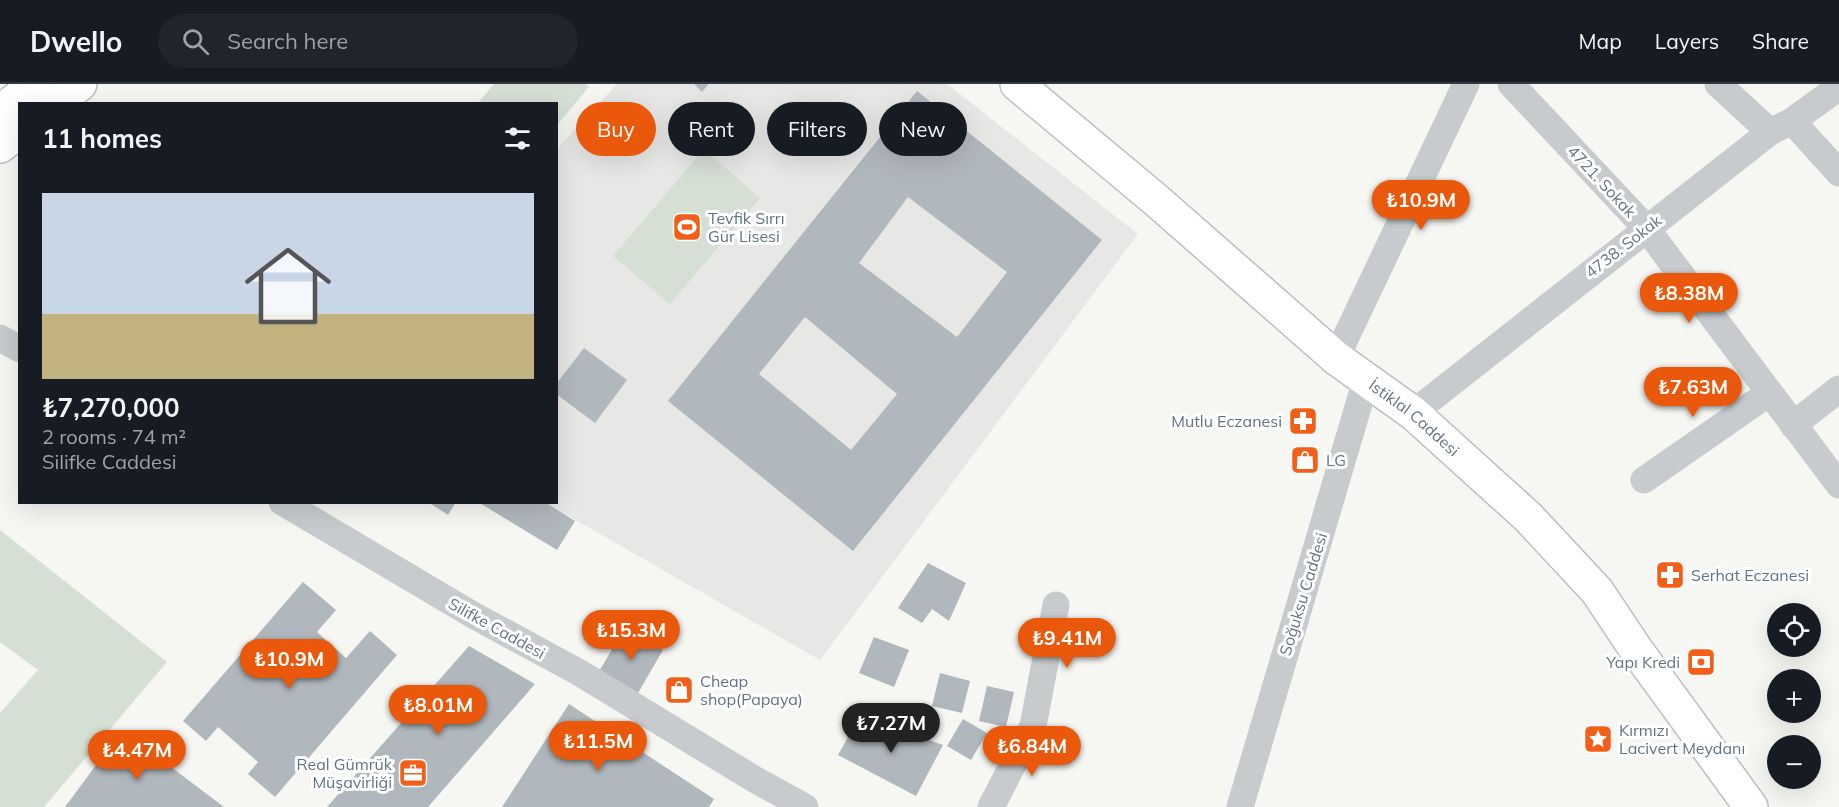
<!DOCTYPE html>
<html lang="en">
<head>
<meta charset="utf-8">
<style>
  body { margin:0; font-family:Mulish,sans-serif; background:#20242c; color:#f1f3f6; height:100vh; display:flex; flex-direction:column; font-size:22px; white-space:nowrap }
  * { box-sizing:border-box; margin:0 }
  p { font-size:20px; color:#9ea1a6 }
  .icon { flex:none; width:33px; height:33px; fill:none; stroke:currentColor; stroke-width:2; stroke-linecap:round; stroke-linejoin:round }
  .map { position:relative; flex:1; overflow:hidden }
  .panel { position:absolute; left:18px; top:18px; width:540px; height:402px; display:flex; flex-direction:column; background:#171b24; border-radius:0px; box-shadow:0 6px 24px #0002 }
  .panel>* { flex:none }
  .banner { position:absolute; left:576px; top:18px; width:570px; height:54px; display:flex; gap:12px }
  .controls { position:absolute; left:1767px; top:519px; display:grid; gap:12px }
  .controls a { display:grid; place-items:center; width:54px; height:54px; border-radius:50%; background:#171b24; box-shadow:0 6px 24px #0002; font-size:30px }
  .price { position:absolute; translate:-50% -51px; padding:0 14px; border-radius:21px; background:#ea580c; color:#fff; font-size:20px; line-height:39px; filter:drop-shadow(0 2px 3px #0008) }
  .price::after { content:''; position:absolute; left:50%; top:36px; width:18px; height:14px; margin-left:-9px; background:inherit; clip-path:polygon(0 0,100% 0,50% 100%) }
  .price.on { background:#222; color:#fff }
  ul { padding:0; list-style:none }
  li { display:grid; align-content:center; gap:12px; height:318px; padding:0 24px }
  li+li { border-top:2px solid #363941 }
  li span { display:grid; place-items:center; height:186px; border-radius:0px; color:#555 }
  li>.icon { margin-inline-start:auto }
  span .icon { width:108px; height:108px; fill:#fffc; stroke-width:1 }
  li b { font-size:26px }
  h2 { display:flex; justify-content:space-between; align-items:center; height:72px; padding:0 24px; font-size:26px }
  .pill { padding:0 21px; border-radius:27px; background:#171b24; box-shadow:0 6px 24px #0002; font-size:21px; line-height:54px }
  .pill.on { background:#ea580c; color:#fff }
  header { display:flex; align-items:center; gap:36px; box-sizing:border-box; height:84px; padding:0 30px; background:#171b24; border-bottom:2px solid #363941 }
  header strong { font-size:28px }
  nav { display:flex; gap:33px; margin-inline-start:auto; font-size:21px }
  .search { width:420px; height:54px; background:#20242c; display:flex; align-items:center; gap:15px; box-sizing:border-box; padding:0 21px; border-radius:33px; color:#9ea1a6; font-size:22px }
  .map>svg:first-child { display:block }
  .built { fill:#e7e8e6 }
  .green { fill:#d6dfd3 }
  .building { fill:#b1b8bd; fill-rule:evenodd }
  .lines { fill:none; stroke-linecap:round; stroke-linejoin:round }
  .secondary-casing { stroke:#babec3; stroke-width:36 }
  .street { stroke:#c8cbce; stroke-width:27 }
  .secondary { stroke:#fff; stroke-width:33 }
  .labels { text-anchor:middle; stroke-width:6; stroke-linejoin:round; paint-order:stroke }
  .street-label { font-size:16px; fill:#637386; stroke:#fff }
  .poi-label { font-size:16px; fill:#637386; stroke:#fff; text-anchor:start }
</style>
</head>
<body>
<header>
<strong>Dwello</strong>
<div class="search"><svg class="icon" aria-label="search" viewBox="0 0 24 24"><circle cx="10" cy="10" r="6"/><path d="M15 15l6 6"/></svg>Search here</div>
<nav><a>Map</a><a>Layers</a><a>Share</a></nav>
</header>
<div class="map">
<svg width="1839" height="723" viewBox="0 0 1839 723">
  <rect width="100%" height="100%" fill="#f6f6f2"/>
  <path class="built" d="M617 0H947L1138 150 820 576 546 419 556 418 557 65Z"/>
  <path class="green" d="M494 0H586L589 3 557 41 556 20 478 19Z
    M704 65 760 114 670 220 613 172Z
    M0 446 167 578 44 723H0V629L38 586 0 558Z"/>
  <path class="building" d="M694 0H709L702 8Z
    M917 7 1102 156 853 467 668 317ZM908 113 1007 188 957 253 859 179ZM805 233 897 310 851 366 759 290Z
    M584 264 627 296 595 339 556 310V300Z
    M428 418H456L448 431Z
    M478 418H545L575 437 557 466Z
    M928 479 966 499 949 537 932 525 922 539 898 524Z
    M303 498 336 526 317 548 346 574 370 547 397 571 275 713 248 690 258 678 218 643 206 657 183 637Z
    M624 545 663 566 638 609 598 589Z
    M874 553 909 566 894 603 859 589Z
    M469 562 535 600 428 723H327Z
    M940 589 970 597 962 629 932 622Z
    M987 602 1014 608 1006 643 979 637Z
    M569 620 714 715 709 723H502Z
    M860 632 943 661 916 712 838 671Z
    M963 635 987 649 971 676 947 662Z
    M122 646 224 723H65Z"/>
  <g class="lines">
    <g class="secondary-casing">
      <g id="secondary">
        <path id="s1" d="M1017 0 1156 116 1336 274 1413 329 1528 433 1597 507 1635 564 1751 723"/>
        <path d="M55 20 80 0"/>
        <path d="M0 28 36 0"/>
        <path d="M0 62 20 47"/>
      </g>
    </g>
    <path class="street" d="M1511 0 1646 144 1839 401
      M1718 0 1770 48
      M1792 37 1839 89
      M0 254 20 265
      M1336 274 1466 0
      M1413 329 1770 48 1792 37 1839 3
      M1793 341 1839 305
      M1644 396 1769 309
      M282 418 473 531 580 589 754 695 805 723
      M991 723 1033 642 1056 521
      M1240 723 1366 296"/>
    <use href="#secondary" class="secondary"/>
  </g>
  <defs>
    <g id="stadium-square" transform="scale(1.5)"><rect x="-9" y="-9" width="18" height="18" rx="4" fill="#f15f18" stroke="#fff"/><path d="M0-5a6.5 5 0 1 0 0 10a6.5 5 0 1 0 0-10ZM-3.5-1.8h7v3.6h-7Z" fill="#fff"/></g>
    <g id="pharmacy-square" transform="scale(1.5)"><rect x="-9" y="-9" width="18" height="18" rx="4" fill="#f15f18" stroke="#fff"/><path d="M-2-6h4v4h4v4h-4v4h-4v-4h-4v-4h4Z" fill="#fff"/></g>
    <g id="shop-square" transform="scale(1.5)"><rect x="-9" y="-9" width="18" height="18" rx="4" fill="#f15f18" stroke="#fff"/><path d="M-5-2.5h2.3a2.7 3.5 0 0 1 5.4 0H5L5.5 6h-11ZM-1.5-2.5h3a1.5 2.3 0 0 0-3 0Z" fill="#fff"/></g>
    <g id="bank-square" transform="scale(1.5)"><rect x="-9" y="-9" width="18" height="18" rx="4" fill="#f15f18" stroke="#fff"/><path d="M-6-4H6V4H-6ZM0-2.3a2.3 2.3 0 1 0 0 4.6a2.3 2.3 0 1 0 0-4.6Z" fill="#fff"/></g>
    <g id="sight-square" transform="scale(1.5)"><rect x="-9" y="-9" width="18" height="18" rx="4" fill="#f15f18" stroke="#fff"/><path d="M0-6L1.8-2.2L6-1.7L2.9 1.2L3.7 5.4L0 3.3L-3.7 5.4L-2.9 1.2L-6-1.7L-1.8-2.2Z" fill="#fff"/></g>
    <g id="office-square" transform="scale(1.5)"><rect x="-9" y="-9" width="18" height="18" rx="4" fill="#f15f18" stroke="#fff"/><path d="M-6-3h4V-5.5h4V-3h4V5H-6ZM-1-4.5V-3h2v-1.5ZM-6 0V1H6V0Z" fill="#fff"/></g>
  </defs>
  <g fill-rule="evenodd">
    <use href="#stadium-square" x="687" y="143"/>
    <use href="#pharmacy-square" x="1303" y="337"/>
    <use href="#shop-square" x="1305" y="376"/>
    <use href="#pharmacy-square" x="1670" y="491"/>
    <use href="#bank-square" x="1701" y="578"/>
    <use href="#shop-square" x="679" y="606"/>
    <use href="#sight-square" x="1598" y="655"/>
    <use href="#office-square" x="413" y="689"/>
  </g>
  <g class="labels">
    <g class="street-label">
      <text transform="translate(1602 97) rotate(47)" y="6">4721. Sokak</text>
      <text transform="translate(1623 162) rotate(-38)" y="6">4738. Sokak</text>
      <text dy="6" stroke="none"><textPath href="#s1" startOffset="519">İstiklal Caddesi</textPath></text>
      <text transform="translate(1303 510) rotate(-73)" y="6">Soğuksu Caddesi</text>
      <text transform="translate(497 544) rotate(29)" y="6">Silifke Caddesi</text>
    </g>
    <g class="poi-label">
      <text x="708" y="140">Tevfik Sırrı<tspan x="708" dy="18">Gür Lisesi</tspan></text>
      <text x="1282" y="343" text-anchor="end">Mutlu Eczanesi</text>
      <text x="1326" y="382">LG</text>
      <text x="1691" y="497">Serhat Eczanesi</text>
      <text x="1680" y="584" text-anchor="end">Yapı Kredi</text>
      <text x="700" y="603">Cheap<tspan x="700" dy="18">shop(Papaya)</tspan></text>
      <text x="1619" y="652">Kırmızı<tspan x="1619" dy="18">Lacivert Meydanı</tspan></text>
      <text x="392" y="686" text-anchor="end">Real Gümrük<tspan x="392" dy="18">Müşavirliği</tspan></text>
    </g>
  </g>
</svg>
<div class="controls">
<a><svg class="icon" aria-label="locate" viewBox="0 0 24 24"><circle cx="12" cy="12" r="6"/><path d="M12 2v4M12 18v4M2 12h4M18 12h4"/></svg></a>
<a>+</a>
<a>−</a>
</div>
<b class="price" style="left:1421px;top:147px">₺10.9M</b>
<b class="price" style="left:1689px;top:240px">₺8.38M</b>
<b class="price" style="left:1693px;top:334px">₺7.63M</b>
<b class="price" style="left:631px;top:577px">₺15.3M</b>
<b class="price" style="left:1067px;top:585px">₺9.41M</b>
<b class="price" style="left:289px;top:606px">₺10.9M</b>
<b class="price" style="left:438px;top:652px">₺8.01M</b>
<b class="price on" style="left:891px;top:670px">₺7.27M</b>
<b class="price" style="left:598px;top:688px">₺11.5M</b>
<b class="price" style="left:1032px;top:693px">₺6.84M</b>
<b class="price" style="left:137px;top:697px">₺4.47M</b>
<div class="banner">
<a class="pill on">Buy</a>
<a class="pill">Rent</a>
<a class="pill">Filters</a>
<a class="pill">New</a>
</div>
<section class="panel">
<h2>11 homes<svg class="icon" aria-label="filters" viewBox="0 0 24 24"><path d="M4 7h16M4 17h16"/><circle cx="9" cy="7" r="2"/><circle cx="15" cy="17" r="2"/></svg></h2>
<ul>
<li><span style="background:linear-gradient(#c9d6e8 65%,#c2b280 0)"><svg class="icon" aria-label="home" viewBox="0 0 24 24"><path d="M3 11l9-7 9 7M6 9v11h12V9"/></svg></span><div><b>₺7,270,000</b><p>2 rooms · 74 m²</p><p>Silifke Caddesi</p></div></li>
</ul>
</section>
</div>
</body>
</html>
